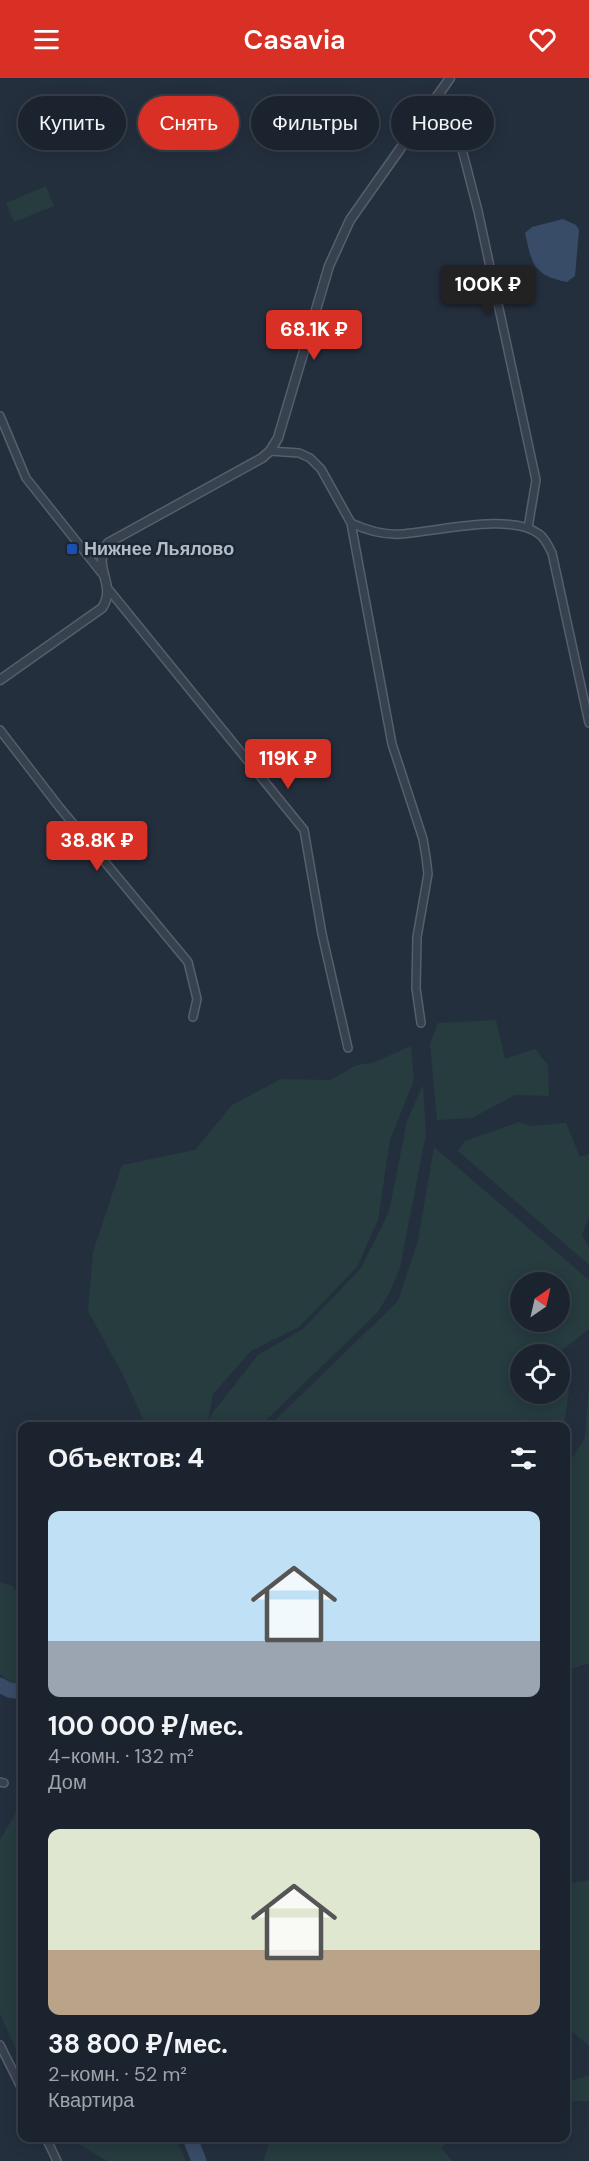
<!DOCTYPE html>
<html lang="ru">
<head>
<meta charset="utf-8">
<style>
  body { margin:0; font-family:"DM Sans",sans-serif; background:#282f3a; color:#f1f3f6; height:100vh; display:flex; flex-direction:column; font-size:22px; white-space:nowrap }
  * { box-sizing:border-box; margin:0 }
  p { font-size:20px; color:#a0a4aa }
  .icon { flex:none; width:33px; height:33px; fill:none; stroke:currentColor; stroke-width:2; stroke-linecap:round; stroke-linejoin:round }
  .map { position:relative; flex:1; overflow:hidden }
  .drawer { position:absolute; left:18px; top:1344px; width:552px; height:720px; display:flex; flex-direction:column; background:#1b232e; border-radius:12px; box-shadow:0 3px 15px #0003,0 0 0 2px #39404a }
  .drawer>* { flex:none }
  .guide { position:absolute; left:18px; top:18px; width:554px; height:54px; display:flex; gap:12px }
  .needle { width:39px; rotate:34deg }
  .buttons { position:absolute; left:510px; top:1194px; display:grid; gap:12px }
  .buttons a { display:grid; place-items:center; width:60px; height:60px; border-radius:50%; background:#1b232e; box-shadow:0 3px 15px #0003,0 0 0 2px #39404a; font-size:30px }
  .price { position:absolute; translate:-50% -51px; padding:0 14px; border-radius:6px; background:#d93025; color:#fff; font-size:20px; line-height:39px; filter:drop-shadow(0 2px 3px #0008) }
  .price::after { content:''; position:absolute; left:50%; top:36px; width:18px; height:14px; margin-left:-9px; background:inherit; clip-path:polygon(0 0,100% 0,50% 100%) }
  .price.active { background:#222; color:#fff }
  ul { padding:0; list-style:none }
  li { display:grid; align-content:center; gap:12px; height:318px; padding:0 30px }
  li span { display:grid; place-items:center; height:186px; border-radius:12px; color:#555 }
  li>.icon { margin-inline-start:auto }
  span .icon { width:108px; height:108px; fill:#fffc; stroke-width:1 }
  li b { font-size:26px }
  h2 { display:flex; justify-content:space-between; align-items:center; height:72px; padding:0 30px; font-size:26px }
  .tag { padding:0 21px; border-radius:27px; background:#1b232e; box-shadow:0 3px 15px #0003,0 0 0 2px #39404a; font-size:21px; line-height:54px }
  .tag.active { background:#d93025; color:#fff }
  header { display:flex; justify-content:space-between; align-items:center; height:78px; padding:0 30px; background:#d93025; color:#fff; font-size:27px; font-weight:600 }
  .map>svg:first-child { display:block }
  .green { fill:#263c3f; fill-rule:evenodd }
  .water { fill:#394c67 }
  .lines { fill:none; stroke-linecap:round; stroke-linejoin:round }
  .river { stroke:#394c67; stroke-width:15 }
  .minor-casing { stroke:#565f6c; stroke-width:10 }
  .tertiary-casing { stroke:#565f6c; stroke-width:11 }
  .minor { stroke:#38414e; stroke-width:7 }
  .tertiary { stroke:#38414e; stroke-width:8 }
  .transit-dot { fill:#1a4fb4; stroke:#1d2633; stroke-width:2 }
  .labels { text-anchor:middle; stroke-width:5; stroke-linejoin:round; paint-order:stroke }
  .poi-label { font-size:18px; font-weight:bold; fill:#b4bcc9; stroke:#1d2633; text-anchor:start }
</style>
</head>
<body>
<header><svg class="icon" aria-label="menu" viewBox="0 0 24 24"><path d="M4 6h16M4 12h16M4 18h16"/></svg>Casavia<svg class="icon" aria-label="heart" viewBox="0 0 24 24"><path d="M12 20l-8-8c-3-5 5-10 8-4 3-6 11-1 8 4z"/></svg></header>
<div class="map">
<svg width="589" height="2083" viewBox="0 0 589 2083">
  <rect width="100%" height="100%" fill="#242f3e"/>
  <path class="green" d="M46 108 54 128 14 144 6 125Z
    M496 942 505 981 535 971 548 987 549 1018 515 1017 472 1040 437 1042 430 966 438 945Z
    M411 968 414 1002 390 1062 378 1142 357 1189 299 1249 251 1273 213 1316 208 1343 214 1333 258 1277 303 1251 361 1190 389 1134 407 1043 423 1007 426 1056 400 1190 389 1216 377 1235 260 1348H146L124 1299 88 1233 93 1174 122 1087 195 1072 232 1027 281 1001 330 1002 357 987 372 985Z
    M519 1044 531 1048 566 1045 580 1079 589 1076V1139L582 1157 589 1169V1187L458 1073 465 1063Z
    M434 1069 589 1202V1251L557 1276H520V1316H560V1284L569 1314 564 1347 269 1348 398 1223 418 1162ZM520 1204H560V1244H520Z
    M589 1306V1585L566 1593V1471L568 1470 566 1468V1390L585 1360Z
    M0 1504 12 1508 22 1520V1609H17L0 1596Z
    M18 1731 22 1732V1985L0 1936V1762Z
    M589 1802V1968L566 1948V1806Z
    M589 1997V2023H566V2005Z
    M69 2060H175L186 2083H107Z
    M271 2060H457L441 2069 452 2083H263Z"/>
  <path class="water" d="M563 141 576 147 579 152 575 198 567 204C532 197 532 185 525 155L532 149Z"/>
  <g class="lines">
    <path class="river" d="M0 1607 9 1612 22 1614
      M190 2060 199 2083"/>
    <g class="minor-casing">
      <path id="minor" d="M438 17C450 26 460 35 457 52
        M427 33 457 52 478 133 536 402 528 450
        M0 338 26 400 104 498
        M270 373 299 375 310 380 321 391 351 445 392 666 423 761 426 779 428 796 417 859 416 910 421 945
        M351 445C366 452 385 457 401 456 436 454 510 434 539 456 545 460 549 469 552 475L589 645
        M109 512 304 752 322 856 348 970
        M0 652 60 730 188 884 197 921 193 939
        M0 1704 4 1705
        M0 1967 22 2011
        M46 2060 57 2083"/>
    </g>
    <g class="tertiary-casing">
      <path id="tertiary" d="M0 602 102 530C118 506 90 489 108 465L262 380 270 373 278 360 329 188 350 142 450 0"/>
    </g>
    <use href="#minor" class="minor"/>
    <use href="#tertiary" class="tertiary"/>
  </g>
  <rect class="transit-dot" x="66" y="465" width="12" height="12" rx="3"/>
  <g class="labels">
    <g class="poi-label">
      <text x="84" y="477">Нижнее Льялово</text>
    </g>
  </g>
</svg>
<div class="buttons">
<a><svg class="needle" viewBox="-14 -14 28 28"><path d="M0-13l5 13h-10z" fill="#e53935"/><path d="M0 13l5-13h-10z" fill="#a0a4aa"/></svg></a>
<a><svg class="icon" aria-label="locate" viewBox="0 0 24 24"><circle cx="12" cy="12" r="6"/><path d="M12 2v4M12 18v4M2 12h4M18 12h4"/></svg></a>
</div>
<b class="price active" style="left:488px;top:238px">100K ₽</b>
<b class="price" style="left:314px;top:283px">68.1K ₽</b>
<b class="price" style="left:288px;top:712px">119K ₽</b>
<b class="price" style="left:97px;top:794px">38.8K ₽</b>
<div class="guide">
<a class="tag">Купить</a>
<a class="tag active">Снять</a>
<a class="tag">Фильтры</a>
<a class="tag">Новое</a>
</div>
<section class="drawer">
<h2>Объектов: 4<svg class="icon" aria-label="filters" viewBox="0 0 24 24"><path d="M4 7h16M4 17h16"/><circle cx="9" cy="7" r="2"/><circle cx="15" cy="17" r="2"/></svg></h2>
<ul>
<li><span style="background:linear-gradient(#bfe0f5 70%,#9aa5b1 0)"><svg class="icon" aria-label="home" viewBox="0 0 24 24"><path d="M3 11l9-7 9 7M6 9v11h12V9"/></svg></span><div><b>100 000 ₽/мес.</b><p>4-комн. · 132 m²</p><p>Дом</p></div></li>
<li><span style="background:linear-gradient(#dfe7d0 65%,#b9a48a 0)"><svg class="icon" aria-label="home" viewBox="0 0 24 24"><path d="M3 11l9-7 9 7M6 9v11h12V9"/></svg></span><div><b>38 800 ₽/мес.</b><p>2-комн. · 52 m²</p><p>Квартира</p></div></li>
</ul>
</section>
</div>
</body>
</html>
